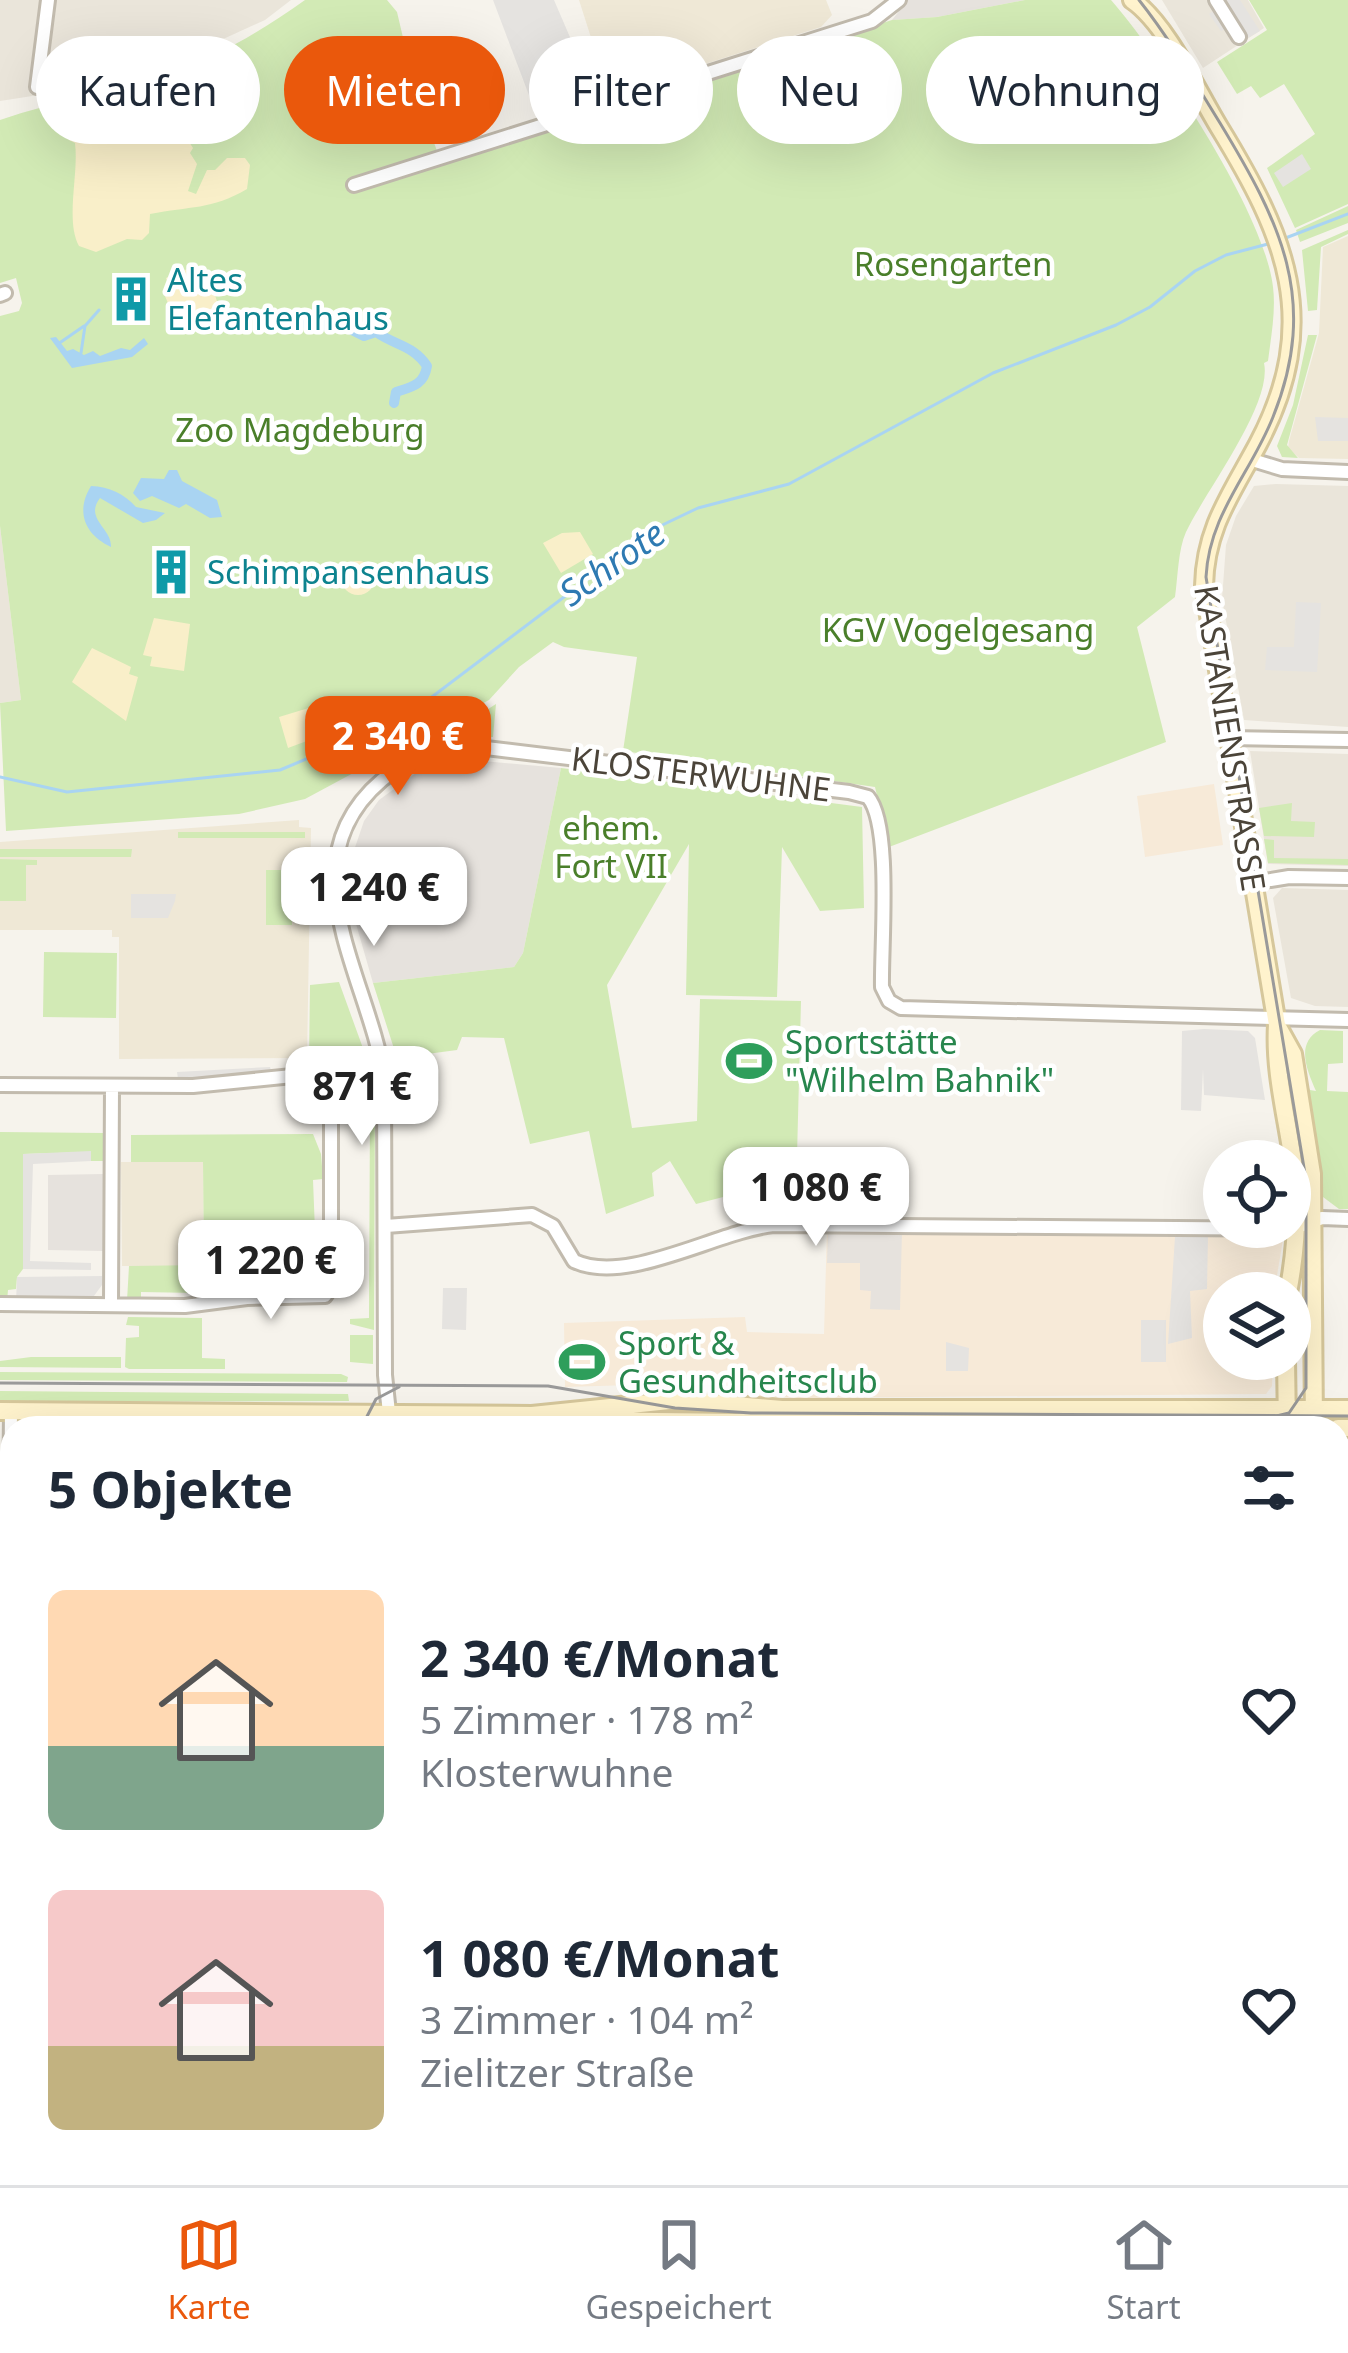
<!DOCTYPE html>
<html lang="de">
<head>
<meta charset="utf-8">
<style>
  body { margin:0; font-family:"Noto Sans",sans-serif; background:#f2f2f3; color:#1f2937; height:100vh; display:flex; flex-direction:column; font-size:45px; white-space:nowrap }
  * { box-sizing:border-box; margin:0 }
  p { font-size:39px; color:#747a83 }
  .icon { flex:none; width:66px; height:66px; fill:none; stroke:currentColor; stroke-width:2; stroke-linecap:round; stroke-linejoin:round }
  .map { position:relative; flex:1; overflow:hidden }
  .drawer { position:absolute; left:0px; top:1416px; width:1350px; height:771px; display:flex; flex-direction:column; background:#fff; border-radius:36px 36px 0 0; box-shadow:0 12px 48px #0002 }
  .drawer>* { flex:none }
  .guide { position:absolute; left:36px; top:36px; width:1278px; height:108px; display:flex; gap:24px }
  .fabs { position:absolute; left:1203px; top:1140px; display:grid; gap:24px }
  .fabs a { display:grid; place-items:center; width:108px; height:108px; border-radius:50%; background:#fff; box-shadow:0 12px 48px #0002; font-size:60px }
  .price { position:absolute; translate:-50% -102px; padding:0 27px; border-radius:24px; background:#fff; color:#222; font-size:39px; line-height:78px; filter:drop-shadow(0 3px 6px #0008) }
  .price::after { content:''; position:absolute; left:50%; top:72px; width:36px; height:27px; margin-left:-18px; background:inherit; clip-path:polygon(0 0,100% 0,50% 100%) }
  .price.on { background:#ea580c; color:#fff }
  ul { padding:0; list-style:none }
  li { display:flex; align-items:center; gap:36px; height:300px; padding:0 48px }
  li span { display:grid; place-items:center; flex:none; width:336px; height:240px; border-radius:18px; color:#555 }
  li>.icon { margin-inline-start:auto }
  span .icon { width:144px; height:144px; fill:#fffc; stroke-width:1 }
  li b { font-size:51px }
  h2 { display:flex; justify-content:space-between; align-items:center; height:144px; padding:0 48px; font-size:51px }
  .chip { padding:0 42px; border-radius:54px; background:#fff; box-shadow:0 12px 48px #0002; font-size:42px; line-height:108px }
  .chip.on { background:#ea580c; color:#fff }
  .tabs { display:flex; justify-content:space-around; align-items:center; height:168px; border-top:3px solid #e0e1e3; background:#fff; font-size:33px; color:#747a83 }
  .tabs a { display:grid; justify-items:center; gap:6px }
  .tabs .on { color:#ea580c }
  .map>svg:first-child { display:block }
  .residential { fill:#eae5da }
  .commercial { fill:#f7ead8 }
  .industrial { fill:#e6e2dd }
  .education { fill:#efe8d6 }
  .green { fill:#d2eab5 }
  .sand { fill:#f9efc9 }
  .parking { fill:#e5e3e0 }
  .water { fill:#a9d4f2 }
  .lines { fill:none; stroke-linecap:round; stroke-linejoin:round }
  .stream { stroke:#a9d4f2; stroke-width:3 }
  .canal { stroke:#a9d4f2; stroke-width:10 }
  .street-casing { stroke:#c2bbae; stroke-width:18 }
  .secondary-casing { stroke:#d6c79b; stroke-width:22 }
  .primary-casing { stroke:#e6c16a; stroke-width:24 }
  .highway-casing { stroke:#e0a43c; stroke-width:27 }
  .street { stroke:#fff; stroke-width:12 }
  .secondary { stroke:#fff3cd; stroke-width:16 }
  .primary { stroke:#ffe39c; stroke-width:18 }
  .highway { stroke:#ffcf6e; stroke-width:21 }
  .tram { stroke:#9a9a9a; stroke-width:3 }
  .labels { text-anchor:middle; stroke-width:9; stroke-linejoin:round; paint-order:stroke }
  .park-label { font-size:33px; fill:#4a7f2a; stroke:#fff }
  .culture-label { font-size:33px; fill:#0d838f; stroke:#fff; text-anchor:start }
  .street-label { font-size:33px; fill:#4b4439; stroke:#fff }
  .leisure-label { font-size:33px; fill:#27864d; stroke:#fff; text-anchor:start }
  .water-label { font-size:36px; font-style:italic; fill:#2e7ab2; stroke:#fff }
</style>
</head>
<body>
<div class="map">
<svg width="1348" height="2185" viewBox="0 0 1348 2185">
  <rect width="100%" height="100%" fill="#f6f3ec"/>
  <path class="residential" d="M0 0H291L265 20 186 56 58 92 0 101Z
    M1162 0H1248L1264 28 1203 68Z
    M1276 484 1348 486V727L1244 720 1222 599 1226 545 1236 516 1254 486Z
    M0 526 21 700 0 703Z
    M1250 751 1348 754V866L1268 864Z
    M1282 888 1348 890V1007L1315 1006 1291 998 1273 898Z
    M1348 1444V1631H1338V1445Z
    M0 2040 12 2042V2175H113L111 2185H0Z
    M181 2175H413L412 2185H179Z
    M610 2175H721L720 2185H609Z"/>
  <path class="commercial" d="M1214 784 1223 845 1145 857 1137 796Z
    M827 1229 1284 1234 1274 1293H1224V1359H1273L1272 1386 1266 1394 799 1398 757 1396 694 1383 565 1387 564 1323 745 1317 747 1332 824 1334Z"/>
  <path class="industrial" d="M908 0H1025L937 17 892 20Z
    M483 761 561 768 523 953 514 967 373 983 350 903 349 865 364 821 379 800 416 773 441 763Z
    M103 1174V1251L48 1250V1175Z
    M828 1231H902L900 1310 870 1309 871 1291 860 1290V1263H827Z
    M1338 1508H1348V1601H1338Z"/>
  <path class="education" d="M579 0H826L832 15 821 27 658 79 650 56 624 68 622 65 602 72Z
    M1348 236V459L1299 458 1288 448 1289 441 1319 333 1323 247Z
    M299 820V827L311 828 307 1058 119 1059V937H112V930H0V842Z
    M121 1162H203L204 1266H122Z
    M1 1537H12L5 1696 0 1695Z"/>
  <path class="green" d="M305 0H387L397 12 416 93 441 162 892 20 937 17 1025 0H1111C1162 59 1264 211 1273 287 1276 311 1271 337 1268 361L1264 363C1273 404 1205 492 1186 532 1178 550 1178 576 1175 597L1137 627 1166 742 889 847 875 787 623 751 637 657 564 647 553 642 519 667 489 700 305 799 239 814 6 831 0 703 21 700 0 526V316L19 311 22 303 16 278 0 283V120C57 100 116 93 173 72 220 56 264 29 305 0Z
    M1249 0H1348V204L1295 228 1267 168 1315 134 1284 84 1260 98 1251 86 1237 94 1217 62 1267 30Z
    M1348 206V223L1300 242 1296 230Z
    M1348 230V234L1321 247 1317 310 1308 311 1302 250Z
    M1308 335H1317L1287 445 1298 458 1282 457 1277 446 1293 405Z
    M496 704 493 737H444Z
    M561 768 862 807 864 908 820 911 782 847 777 997 686 995 689 844 607 985 632 1128 697 1121 700 999 801 1001 797 1156 766 1155V1186L696 1204 670 1161 652 1173 654 1196 606 1214 589 1131 530 1144 504 1038 462 1037 457 1050 397 1058 373 983 514 967 523 953Z
    M1292 803 1291 821 1315 822 1314 837 1264 836 1259 808Z
    M178 832H305V838H178Z
    M1264 839 1274 840V858L1348 859V865L1268 863Z
    M0 849H132L131 857H0Z
    M0 859 37 860V865H26V901H0Z
    M266 870H292V925H266Z
    M44 952 117 953 116 1018 43 1017Z
    M339 982 364 1051 359 1058 309 1063 310 985Z
    M1320 1030 1343 1031V1063L1328 1064 1327 1091 1348 1092V1209H1339L1323 1197 1302 1077 1310 1090 1316 1091C1307 1070 1295 1043 1320 1030Z
    M342 1101H375L374 1330 350 1324V1319L369 1318 370 1106 351 1105 350 1119H343Z
    M0 1132 104 1133V1161H91V1152L23 1154V1269L17 1277 16 1289 8 1290 7 1301H0Z
    M313 1134 321 1154 323 1179 313 1180 315 1231 273 1233V1287L201 1286 198 1300 196 1293 141 1292V1301H127L129 1266 204 1265 203 1162H131V1135Z
    M128 1317 202 1318V1358L225 1359V1369H129L125 1367 126 1338 139 1337V1326L126 1325Z
    M350 1335H373V1364L350 1362Z
    M31 1357H121V1368L0 1367V1361Z
    M0 1372 341 1374 348 1377 347 1382 0 1380Z
    M0 1391 348 1394 349 1401 0 1402Z
    M24 1419 349 1421 348 1425 21 1422Z
    M9 1561H12V1760L0 1758V1695H5Z
    M0 1967 12 1970V2026L0 2024Z
    M0 2069 12 2071V2144L4 2142 2 2147 12 2149 5 2185H0Z
    M1338 2096 1348 2113V2185H1192L1194 2175H1338Z
    M413 2175H610L609 2185H412Z
    M883 2175H1164L1155 2185H918Z"/>
  <path class="sand" d="M163 101 176 111 186 129 182 131 193 148 190 153 197 164 188 191 196 194 207 170H215L227 158H245L250 165 247 189C211 210 190 206 150 214L149 233 142 240 127 239 96 252 79 246C65 220 79 174 75 143L69 140 67 126 75 119 85 126 141 113 149 104Z
    M197 265 201 274 207 272 219 307 213 321 191 330 175 320 165 296 171 293 166 278Z
    M580 532 593 554 561 573 543 543 562 533Z
    M341 578a17 17 0 1 1 34 0a17 17 0 1 1-34 0Z
    M154 618 190 624 184 671 150 666 152 657 143 655Z
    M92 648 131 667 129 674 138 677 126 721 72 682Z
    M325 703 327 714 340 720 336 730 288 748 279 717Z"/>
  <path class="parking" d="M493 0H554L597 100 538 119Z
    M1227 0H1240L1260 31 1239 43 1230 27 1221 31 1209 14Z
    M1302 154 1311 169 1283 187 1274 173Z
    M1315 417 1348 418V441H1318Z
    M1296 602 1321 603 1317 672 1265 670 1267 647H1294Z
    M131 894H176L175 901 168 918H131Z
    M1204 1029 1248 1031 1255 1038 1265 1100 1204 1095 1203 1069 1201 1111 1181 1110 1182 1031Z
    M270 1067 272 1074 178 1079 177 1072Z
    M91 1151V1161L33 1164 30 1261 91 1263V1270L23 1269V1154Z
    M315 1231 316 1286 273 1287 272 1232Z
    M1208 1235 1207 1289 1190 1291 1192 1338 1168 1344 1175 1237Z
    M102 1276V1285L91 1300 16 1302 17 1277Z
    M443 1288H467L466 1330 442 1329Z
    M1141 1320H1166V1362H1141Z
    M946 1342 969 1348 968 1371H946Z
    M1338 1648H1348V1820H1338Z
    M1348 1863V1927H1339L1338 1867Z
    M326 2175H385L382 2185H324Z"/>
  <path class="water" d="M56 337 67 351 73 349 84 355 93 351 100 356 121 348 130 350 144 338 148 344 132 357 72 368 50 338Z
    M169 470H177L182 481 217 500 222 517 210 518 186 504 179 508 152 496 140 501 133 493 141 478 164 479Z
    M91 486C110 487 123 493 136 507L165 513 156 520 143 523 100 498C84 519 112 528 111 547 85 535 75 512 91 486Z"/>
  <g class="lines">
    <path class="stream" d="M1283 239 1348 214
      M58 344 84 326
      M81 353 85 326 99 310
      M0 777 67 792 280 770 404 718 654 529 698 508 789 484 993 373 1116 325 1150 307 1195 271 1226 255 1268 244"/>
    <path class="canal" d="M273 318 350 329 364 336 376 332C396 346 413 345 427 366 424 385 412 387 396 392L394 403"/>
    <g class="street-casing">
      <path id="street" d="M1216 0 1239 37
        M37 87 48 0
        M354 185 872 21 899 0
        M0 295 5 293
        M1249 459 1282 469 1348 472
        M1228 738 1348 740
        M1252 883 1289 877 1348 878
        M0 1085 193 1086 382 1067
        M386 1226 532 1215 553 1226 574 1261C627 1286 717 1231 774 1225L1291 1229 1322 1218 1348 1219
        M0 1304 185 1306 247 1298 325 1296 331 1287V1118
        M111 1305 112 1086
        M389 1413 385 1375 384 1078C370 979 283 864 382 780 412 755 447 745 486 748L849 792 868 797C892 825 881 946 882 987L889 1001 901 1008 1348 1020
        M10 1515 11 1411
        M1341 1641H1348
        M0 1808 12 1810
        M1338 1846H1348
        M0 2029 12 2031
        M44 2185 46 2175
        M647 2185 648 2175"/>
    </g>
    <g class="secondary-casing">
      <path id="secondary" d="M1132 0C1166 23 1197 91 1219 127 1285 235 1323 321 1258 444 1232 493 1205 528 1204 586L1277 1025C1274 1073 1288 1121 1294 1169 1299 1211 1296 1251 1288 1293
        M1277 1025 1293 1054 1312 1174 1314 1428
        M1286 1359 1287 1428
        M0 1411 532 1415 679 1400 782 1409H1348
        M569 1420 1274 1428
        M1338 1428H1348
        M1338 1991 1348 2023
        M1338 2046 1348 2059"/>
    </g>
    <g class="primary-casing">
      <path id="primary" d="M153 2185 156 2175"/>
    </g>
    <g class="highway-casing">
      <path id="highway" d="M0 1858H12
        M0 1921 12 1923
        M0 1957 12 1961
        M1338 2075 1348 2071
        M794 2175 826 2185
        M837 2175 869 2185
        M1162 2185 1170 2175
        M1185 2185 1187 2175"/>
    </g>
    <use href="#street" class="street"/>
    <use href="#secondary" class="secondary"/>
    <use href="#primary" class="primary"/>
    <use href="#highway" class="highway"/>
    <path class="tram" d="M1139 0C1170 39 1194 81 1220 123 1280 222 1320 300 1273 417 1251 473 1209 514 1206 577L1306 1180V1388L1289 1413 1259 1420
      M0 1383 548 1386 675 1408 751 1413 1348 1416
      M361 1428 376 1399 399 1387
      M132 2185 134 2175"/>
  </g>
  <defs>
    <g id="building-bare" transform="scale(3.6)"><path d="M-4-6H4V6H1V3H-1V6H-4ZM-2.5-4.3h1.7v1.8h-1.7ZM.8-4.3h1.7v1.8H.8ZM-2.5-1h1.7V.8h-1.7ZM.8-1h1.7V.8H.8Z" fill="#0f9aa8" stroke="#fff" stroke-width="2.5" paint-order="stroke"/></g>
    <g id="stadium-bare" transform="scale(3.6)"><path d="M0-5a6.5 5 0 1 0 0 10a6.5 5 0 1 0 0-10ZM-3.5-1.8h7v3.6h-7Z" fill="#2e9e5b" stroke="#fff" stroke-width="2.5" paint-order="stroke"/></g>
  </defs>
  <g fill-rule="evenodd">
    <use href="#building-bare" x="131" y="299"/>
    <use href="#building-bare" x="171" y="572"/>
    <use href="#stadium-bare" x="749" y="1061"/>
    <use href="#stadium-bare" x="582" y="1362"/>
  </g>
  <g class="labels">
    <g class="park-label">
      <text x="953" y="276">Rosengarten</text>
      <text x="300" y="442">Zoo Magdeburg</text>
      <text x="958" y="642">KGV Vogelgesang</text>
      <text x="611" y="840">ehem.<tspan x="611" dy="38">Fort VII</tspan></text>
    </g>
    <g class="culture-label">
      <text x="167" y="292">Altes<tspan x="167" dy="38">Elefantenhaus</tspan></text>
      <text x="207" y="584">Schimpansenhaus</text>
    </g>
    <g class="street-label">
      <text transform="translate(1230 738) rotate(81)" y="12">KASTANIENSTRASSE</text>
      <text transform="translate(701 774) rotate(7)" y="12">KLOSTERWUHNE</text>
    </g>
    <g class="leisure-label">
      <text x="785" y="1054">Sportstätte<tspan x="785" dy="38">"Wilhelm Bahnik"</tspan></text>
      <text x="618" y="1355">Sport &amp;<tspan x="618" dy="38">Gesundheitsclub</tspan></text>
    </g>
    <g class="water-label">
      <text transform="translate(612 563) rotate(-35)" y="13">Schrote</text>
    </g>
  </g>
</svg>
<div class="fabs">
<a><svg class="icon" aria-label="locate" viewBox="0 0 24 24"><circle cx="12" cy="12" r="6"/><path d="M12 2v4M12 18v4M2 12h4M18 12h4"/></svg></a>
<a><svg class="icon" aria-label="layers" viewBox="0 0 24 24"><path d="M12 4l9 5-9 5-9-5zM3 14l9 5 9-5"/></svg></a>
</div>
<b class="price on" style="left:398px;top:798px">2 340 €</b>
<b class="price" style="left:374px;top:949px">1 240 €</b>
<b class="price" style="left:362px;top:1148px">871 €</b>
<b class="price" style="left:816px;top:1249px">1 080 €</b>
<b class="price" style="left:271px;top:1322px">1 220 €</b>
<div class="guide">
<a class="chip">Kaufen</a>
<a class="chip on">Mieten</a>
<a class="chip">Filter</a>
<a class="chip">Neu</a>
<a class="chip">Wohnung</a>
</div>
<section class="drawer">
<h2>5 Objekte<svg class="icon" aria-label="filters" viewBox="0 0 24 24"><path d="M4 7h16M4 17h16"/><circle cx="9" cy="7" r="2"/><circle cx="15" cy="17" r="2"/></svg></h2>
<ul>
<li><span style="background:linear-gradient(#ffd9b3 65%,#7fa58c 0)"><svg class="icon" aria-label="home" viewBox="0 0 24 24"><path d="M3 11l9-7 9 7M6 9v11h12V9"/></svg></span><div><b>2 340 €/Monat</b><p>5 Zimmer · 178 m²</p><p>Klosterwuhne</p></div><svg class="icon" aria-label="heart" viewBox="0 0 24 24"><path d="M12 20l-8-8c-3-5 5-10 8-4 3-6 11-1 8 4z"/></svg></li>
<li><span style="background:linear-gradient(#f6c9c9 65%,#c2b280 0)"><svg class="icon" aria-label="home" viewBox="0 0 24 24"><path d="M3 11l9-7 9 7M6 9v11h12V9"/></svg></span><div><b>1 080 €/Monat</b><p>3 Zimmer · 104 m²</p><p>Zielitzer Straße</p></div><svg class="icon" aria-label="heart" viewBox="0 0 24 24"><path d="M12 20l-8-8c-3-5 5-10 8-4 3-6 11-1 8 4z"/></svg></li>
</ul>
</section>
</div>
<nav class="tabs">
<a class="on"><svg class="icon" aria-label="map" viewBox="0 0 24 24"><path d="M3 6l6-2 6 2 6-2v14l-6 2-6-2-6 2zM9 4v14M15 6v14"/></svg>Karte</a>
<a><svg class="icon" aria-label="saved" viewBox="0 0 24 24"><path d="M7 4h10v16l-5-4-5 4z"/></svg>Gespeichert</a>
<a><svg class="icon" aria-label="home" viewBox="0 0 24 24"><path d="M3 11l9-7 9 7M6 9v11h12V9"/></svg>Start</a>
</nav>
</body>
</html>
